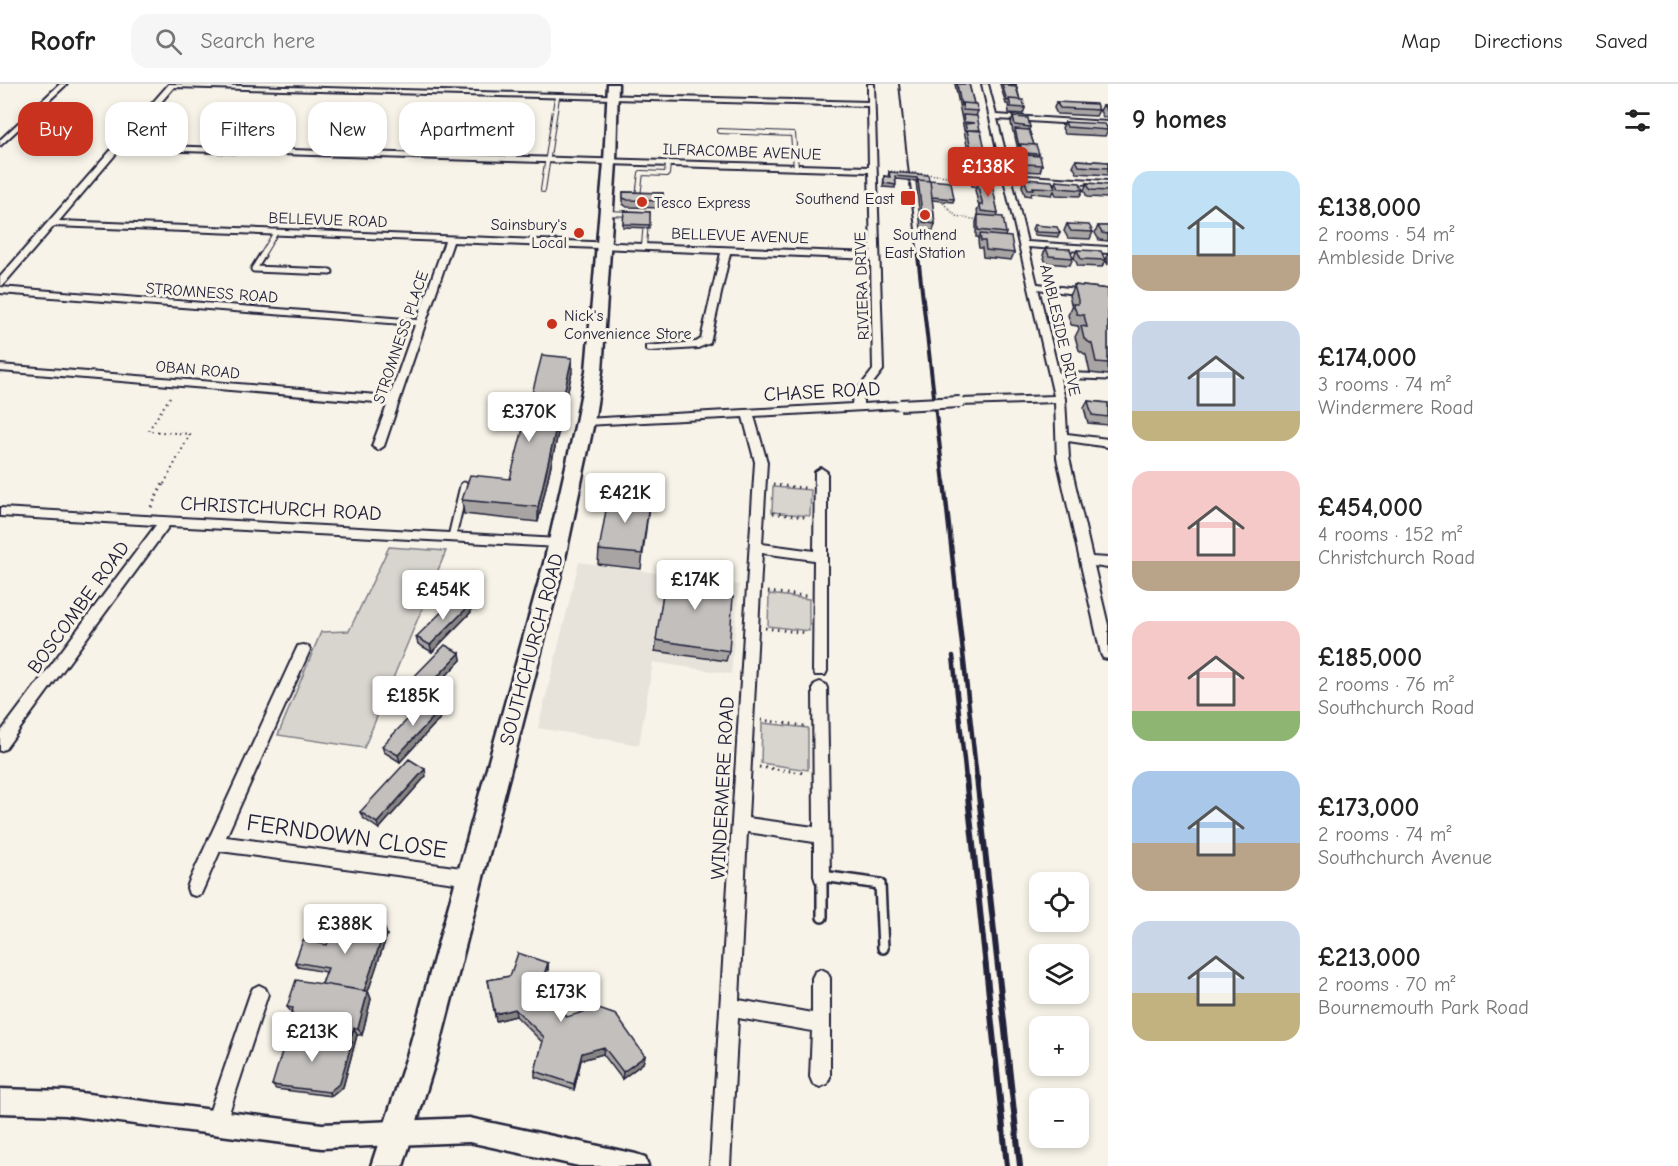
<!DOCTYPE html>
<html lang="en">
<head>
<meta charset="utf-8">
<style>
  body { margin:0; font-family:"Comic Neue",sans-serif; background:#f6f6f6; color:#222; height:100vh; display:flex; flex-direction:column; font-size:22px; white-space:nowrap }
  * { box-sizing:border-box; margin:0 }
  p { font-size:20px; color:#767676 }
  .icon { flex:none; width:33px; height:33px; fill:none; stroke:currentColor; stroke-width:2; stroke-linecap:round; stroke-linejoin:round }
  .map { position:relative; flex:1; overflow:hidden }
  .sheet { display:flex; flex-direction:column; background:#fff; width:570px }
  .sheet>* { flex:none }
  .top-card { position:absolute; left:18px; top:18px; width:570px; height:54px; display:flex; gap:12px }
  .controls { position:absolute; left:1029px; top:788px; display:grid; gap:12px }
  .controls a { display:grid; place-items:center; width:60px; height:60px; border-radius:12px; background:#fff; box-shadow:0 3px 9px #0003; font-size:30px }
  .price { position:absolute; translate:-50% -51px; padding:0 14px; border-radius:6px; background:#fff; color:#222; font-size:20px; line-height:39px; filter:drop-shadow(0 2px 3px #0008) }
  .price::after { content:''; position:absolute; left:50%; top:36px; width:18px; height:14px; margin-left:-9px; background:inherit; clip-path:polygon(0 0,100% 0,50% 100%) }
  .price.current { background:#c8321e; color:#fff }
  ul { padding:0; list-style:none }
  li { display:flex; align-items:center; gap:18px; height:150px; padding:0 24px }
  li span { display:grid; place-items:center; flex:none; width:168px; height:120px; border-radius:18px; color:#555 }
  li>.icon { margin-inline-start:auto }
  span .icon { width:72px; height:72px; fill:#fffc; stroke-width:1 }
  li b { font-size:26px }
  h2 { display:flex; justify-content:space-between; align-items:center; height:72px; padding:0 24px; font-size:26px }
  .tag { padding:0 21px; border-radius:18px; background:#fff; box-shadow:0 3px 9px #0003; font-size:21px; line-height:54px }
  .tag.current { background:#c8321e; color:#fff }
  header { display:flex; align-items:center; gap:36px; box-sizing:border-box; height:84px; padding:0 30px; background:#fff; border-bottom:2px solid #e0e0e0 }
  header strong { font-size:28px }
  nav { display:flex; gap:33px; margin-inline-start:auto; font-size:21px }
  .search { width:420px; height:54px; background:#f6f6f6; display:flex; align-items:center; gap:15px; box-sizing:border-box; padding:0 21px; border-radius:18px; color:#767676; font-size:22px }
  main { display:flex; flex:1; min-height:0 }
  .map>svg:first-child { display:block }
  .built { fill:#e7e3db }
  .green { fill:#d8d5cf; stroke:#7d7c85; stroke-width:1.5 }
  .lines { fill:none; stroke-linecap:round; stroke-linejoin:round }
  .service-far3-casing { stroke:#22223b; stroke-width:6 }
  .service-far2-casing { stroke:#22223b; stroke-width:9 }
  .service-far1-casing { stroke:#22223b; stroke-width:11 }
  .service-casing { stroke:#22223b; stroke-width:14 }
  .minor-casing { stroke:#22223b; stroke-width:4 }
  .tertiary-casing { stroke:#22223b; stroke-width:5 }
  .primary-casing { stroke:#22223b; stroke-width:5 }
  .path-far2 { stroke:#22223b; stroke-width:1.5; stroke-dasharray:1 2; stroke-linecap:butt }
  .path-far1 { stroke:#22223b; stroke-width:2; stroke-dasharray:1.5 4; stroke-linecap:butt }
  .path { stroke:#22223b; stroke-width:3; stroke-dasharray:1.5 4.5; stroke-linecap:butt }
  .service-far3 { stroke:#f7f3e8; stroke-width:4 }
  .service-far2 { stroke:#f7f3e8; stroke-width:5 }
  .service-far1 { stroke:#f7f3e8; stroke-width:7 }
  .service { stroke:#f7f3e8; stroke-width:9 }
  .minor { fill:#f7f3e8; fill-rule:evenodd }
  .tertiary { fill:#f7f3e8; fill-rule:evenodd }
  .primary { fill:#f7f3e8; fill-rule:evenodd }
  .rail-far3 { stroke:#22223b; stroke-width:2 }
  .rail-far2 { stroke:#22223b; stroke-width:4 }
  .rail-far1 { stroke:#22223b; stroke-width:4.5 }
  .rail { stroke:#22223b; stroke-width:6 }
  .minor-bridge-casing { stroke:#22223b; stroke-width:14; stroke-linecap:butt }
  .path-bridge { stroke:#22223b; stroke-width:1.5; stroke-dasharray:1 2; stroke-linecap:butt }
  .minor-bridge { stroke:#f7f3e8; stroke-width:10 }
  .wall { fill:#a7a4a3; stroke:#22223b; stroke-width:1.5 }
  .shaded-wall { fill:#888684; stroke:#22223b; stroke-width:1.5 }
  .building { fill:#c2bfbd; stroke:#22223b; stroke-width:1.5 }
  .poi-dot { fill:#c8321e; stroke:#f7f3e8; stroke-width:2 }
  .labels { text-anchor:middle; stroke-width:6; stroke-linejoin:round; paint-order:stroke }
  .far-street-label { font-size:16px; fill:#22223b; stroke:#f7f3e8 }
  .far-poi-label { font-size:16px; fill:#22223b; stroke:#f7f3e8; text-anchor:end }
  .street-label { font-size:20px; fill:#22223b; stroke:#f7f3e8 }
  .near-street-label { font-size:24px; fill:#22223b; stroke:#f7f3e8 }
</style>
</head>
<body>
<header>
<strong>Roofr</strong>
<div class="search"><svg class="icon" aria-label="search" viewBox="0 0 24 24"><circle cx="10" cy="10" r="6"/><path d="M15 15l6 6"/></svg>Search here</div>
<nav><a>Map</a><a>Directions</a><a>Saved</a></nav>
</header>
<main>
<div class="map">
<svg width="1108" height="1082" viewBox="0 0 1108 1082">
  <rect width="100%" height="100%" fill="#f7f3e8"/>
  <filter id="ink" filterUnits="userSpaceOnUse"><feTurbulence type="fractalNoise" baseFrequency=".0167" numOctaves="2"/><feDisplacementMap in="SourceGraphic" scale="12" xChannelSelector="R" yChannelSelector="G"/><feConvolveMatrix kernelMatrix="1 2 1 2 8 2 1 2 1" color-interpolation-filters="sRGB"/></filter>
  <g filter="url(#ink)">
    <path class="built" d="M579 478 739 501 731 590 653 578 639 661 538 644Z"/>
    <path class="green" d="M773 403 811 406 810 432 772 428Z
      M389 463 446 467 364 664 278 651 321 548 349 547Z
      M769 510 809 515V547L768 542Z
      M762 639 808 644V686L761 679Z"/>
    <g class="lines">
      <g class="service-far3-casing">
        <path id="service-far3" d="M719 47 793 50 796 84
          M543 106 557 13
          M638 112 641 89 667 90 668 80
          M606 129 633 130
          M644 162 646 137
          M261 173 276 148"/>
      </g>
      <g class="service-far2-casing">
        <path id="service-far2" d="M262 172 254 185 330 188
          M1034 202 1079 208
          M1055 291 1108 293"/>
      </g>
      <g class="service-far1-casing">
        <path id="service-far1" d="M452 453 464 402"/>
      </g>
      <g class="service-casing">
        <path id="service" d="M822 833V792L880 800 883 864"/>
      </g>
      <g class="minor-casing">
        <path id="minor" d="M60 0H67L0 62V56Z
          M169 0 868 18V0H874L883 286 863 312V320L900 318 905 321 900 324 754 332 767 378 762 460 814 467 815 388 821 384 827 388V587L825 591H815L813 587 814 476 762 469 748 734 814 743 813 604 815 600 820 598 825 600 827 604 830 792 828 798 822 800 816 798 814 792V758L747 748 739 916 812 929V894L815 888 821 885 827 888 830 894V993L827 1000 820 1003 813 1000 810 993 812 947 738 934 730 1082H710L755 378 743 333 585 341 579 338 585 335 852 320 853 312 873 286 871 175 730 169 710 259 698 264 650 267 646 266V262L696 258 701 255 721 169 453 158 384 362 378 366 372 362 388 319 0 287V281L390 312 415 241 0 209V203L417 236 445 157 54 142 3 201 0 202V193ZM174 3 868 22 869 83 124 61ZM120 65 869 88 871 169 59 137Z
          M982 0H988L996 31 1108 38V42L997 35 1011 91 1108 97V101L1012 96 1027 158 1108 163V169L1028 163 1065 315 1067 350 1108 355V363L1068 357 1069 374 1092 473 1108 474V484L1094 482 1108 541V575L1103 574 1101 570 1057 374 1055 318 960 321 955 318 960 315 1054 312Z
          M0 424 559 455 565 459 559 463 169 442 5 665 0 667V649L156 441 0 432Z
          M303 561 308 562 310 566 226 753 470 785 476 787 478 793 476 799 470 801 220 767 201 810 195 812 189 810 187 804 189 798 296 566 298 562Z
          M259 901 265 904 268 910 226 1038 223 1045 216 1048 209 1045 206 1038 250 910 253 904Z"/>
      </g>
      <g class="tertiary-casing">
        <path id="tertiary" d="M0 1005 65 1007 322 1040 469 1034 636 1070 645 1073 648 1082H579L469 1058 322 1064 65 1031 0 1029Z"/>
      </g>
      <g class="primary-casing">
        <path id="primary" d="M608 0H618L616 78 602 287 594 338 564 479 437 972 403 1082H371L407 972 544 479 576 338 586 287 604 78Z"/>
      </g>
      <path class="path-far2" d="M941 117 956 132 978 136"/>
      <path class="path-far1" d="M164 400 190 350 148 347 172 310"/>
      <path class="path" d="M773 401 805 404
        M151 423 164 398
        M773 429 805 433
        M768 508 806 512
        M765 544 806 549
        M761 636 805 642
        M759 683 806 689"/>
      <use href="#service-far3" class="service-far3"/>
      <use href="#service-far2" class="service-far2"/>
      <use href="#service-far1" class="service-far1"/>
      <use href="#service" class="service"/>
      <use href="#minor" class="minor"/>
      <use href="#tertiary" class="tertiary"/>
      <use href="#primary" class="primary"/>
      <path class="rail-far3" d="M899 0 918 173"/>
      <path class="rail-far2" d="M918 172 944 400"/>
      <path class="rail-far1" d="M944 398 977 695
        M953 572 966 695"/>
      <path class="rail" d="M966 694 1007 1082
        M977 694 1020 1082"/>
      <g class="minor-bridge-casing">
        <path id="minor-bridge" d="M900 321 960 318"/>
      </g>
      <path class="path-bridge" d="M888 87 973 94"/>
      <use href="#minor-bridge" class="minor-bridge"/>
    </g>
    <path class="wall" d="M955 0H969L974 20 978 27 976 32 987 75 986 80 988 89 987 93 973 92Z
      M1000 0H1016L1020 16 1025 24 1023 30 1009 29 1008 20H1006Z
      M1056 18 1099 26 1096 32 1057 30 1054 24Z
      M1103 21H1108V33H1103L1100 27Z
      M1013 33 1030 43 1029 46 1034 61 1039 70 1038 72 1042 81 1040 88 1023 87 1021 77 1022 76 1020 75 1014 48H1013L1011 39Z
      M1065 38 1108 46 1105 52 1065 50 1062 44Z
      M1076 76 1108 78V91L1077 89 1073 82Z
      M889 88 929 96 954 115 953 118 932 116 935 140 933 147 921 145 916 97 896 95 895 104 883 103 884 92 888 93Z
      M972 94 990 95 998 129 997 133 1006 149 1005 152 1014 169 1011 176 983 173 982 164H979L978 157 979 153H976V138L978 131 977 127 979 123 975 106 976 103 972 102 971 97Z
      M1024 95 1054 102 1056 97 1083 106 1080 112 1056 111 1054 107 1052 111 1032 109 1031 112 1025 111 1022 102Z
      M1087 99 1108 101V114L1087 113 1084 106Z
      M623 108 663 109 662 124 627 123 623 120Z
      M624 127 650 128 649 144 623 143Z
      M1067 140 1093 148 1090 155 1068 154 1064 147Z
      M1034 141 1060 149 1058 153 1035 151 1032 145Z
      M1098 142H1108V157L1099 156 1095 149Z
      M1046 164 1073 174 1070 181 1046 179 1043 171Z
      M1077 166 1105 176 1102 183 1078 182 1074 173Z
      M1108 170V181L1105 175Z
      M1074 201 1108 205V291L1090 289 1086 271 1079 266 1075 253 1079 245 1078 242 1071 241 1068 231 1072 223 1069 212Z
      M572 288 538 438 464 430 462 416 510 395Z
      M1088 317 1108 319V341L1088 339 1084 324Z
      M650 413 641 485 598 480 599 466Z
      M667 483 715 510 729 567 726 577 655 567Z
      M471 528 432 568 418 560 416 553Z
      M460 569 461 576 419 620 404 611 403 604Z
      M444 630 400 678 384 668 382 662Z
      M426 692 379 745 363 734 360 728Z
      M385 845 387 851 368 907 371 915 362 951H357L343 1003 332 1012 276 1005 272 1001 316 952 314 950 317 941 296 938 291 931 292 929 287 923 322 900 326 888 298 883 295 878 327 861Z
      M548 879V886L543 901 567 933 645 972 643 979 622 995 603 970 581 976 574 1006 535 993V987L543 959 516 932 496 937 488 896 510 892Z"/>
    <path class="shaded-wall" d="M572 274V288L538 438V423Z
      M470 521 471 528 432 568 430 561Z
      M460 569 461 576 419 620 418 613Z
      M443 623 444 630 400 678 398 671Z
      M425 685 426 692 379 745 377 739Z
      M385 845 387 851 366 914 363 909Z
      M548 879V886L542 906 541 899Z
      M368 907 371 915 362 951 358 944Z
      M515 925 516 932 496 937 495 930Z
      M354 944 357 951 343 1003 332 1012 329 1008 352 958 350 955Z
      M604 963 603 970 581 976 574 1006V1000L582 969Z
      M645 972 643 979 622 995 623 988Z"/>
    <path class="building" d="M957 0H969L974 20 962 19 961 21Z
      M1002 0H1016V1L1007 2 1016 3 1020 16 1009 15V17H1007Z
      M1009 15 1023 16 1025 24 1011 23Z
      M1056 18 1096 20 1099 26 1060 24Z
      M962 19 976 20 978 27 963 26Z
      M1103 21H1108V27L1106 26Z
      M963 31 977 32 980 46H967V48L965 40 975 39 964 38Z
      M1013 33 1028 34 1030 43 1015 41Z
      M1065 38 1105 40 1108 46 1067 43Z
      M1015 45 1029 46 1034 61 1020 60 1019 62Z
      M967 46 981 47 985 65 971 64Z
      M1020 60 1036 61 1039 70 1023 69Z
      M971 65 985 66 987 75 973 74Z
      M1024 71 1040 72 1042 81 1026 80Z
      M1076 76 1108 78V84L1079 82Z
      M972 79 986 80 988 89 974 88Z
      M889 88 928 91 929 96 951 98 954 115 932 113 930 97 918 96 917 99V94L895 92 896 101 884 99V92L890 93Z
      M972 94 990 95 991 100 973 99Z
      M1024 95 1052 97 1055 104 1033 103 1034 105H1028Z
      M918 96 930 97 935 140 923 138Z
      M1056 97 1080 99 1083 106 1059 104Z
      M977 99 992 100 998 129 981 127 980 121H983Z
      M1087 99 1108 101V107L1090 106Z
      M623 108 663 109V117L628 116 623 114Z
      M624 127 650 128V141L623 140Z
      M978 131 1003 133 1006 149 978 146Z
      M1067 140 1089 141 1093 148 1071 147Z
      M1034 141 1057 143 1060 149 1036 148Z
      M1098 142H1108V150L1102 149Z
      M980 150 1011 153 1014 169 986 166 985 157H981Z
      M1046 164 1070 165 1073 174 1049 172Z
      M1077 166 1101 167 1105 176 1081 175Z
      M1074 201 1108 205V279L1096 278 1092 260 1084 255 1081 242 1087 243 1084 231 1077 230 1073 220H1078V216Z
      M542 271 572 274 538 423 462 416 470 391 510 395Z
      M1088 317 1108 319V333L1092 331Z
      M609 409 650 413 642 470 599 466Z
      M667 483 717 490 715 510 733 513 729 567 656 556Z
      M456 514 470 521 430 561 416 553Z
      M445 561 460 569 418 613 403 604Z
      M428 614 443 623 398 671 382 662Z
      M409 675 425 685 377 739 360 728Z
      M335 837 385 845 364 907 322 900 328 884 295 878 303 856 327 861Z
      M518 869 548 879 541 899 567 933 596 924 616 931 645 972 623 988 604 963 582 969 574 1000 535 987 544 953 515 925 495 930 488 896 510 892Z
      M296 896 368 907 358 944H354L350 955 314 950 319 935 291 931 293 924 287 923Z
      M288 948 352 958 340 999 329 1008 272 1001Z"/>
  </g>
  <g class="poi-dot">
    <rect x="900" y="106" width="16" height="16" rx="3"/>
    <circle cx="642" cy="118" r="6"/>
    <circle cx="925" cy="131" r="6"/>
    <circle cx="579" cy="149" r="6"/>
    <circle cx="552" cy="240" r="6"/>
  </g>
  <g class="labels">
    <g class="far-street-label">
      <text transform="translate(742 67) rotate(2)" y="6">ILFRACOMBE AVENUE</text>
      <text transform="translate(328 135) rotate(2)" y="6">BELLEVUE ROAD</text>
      <text transform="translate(740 151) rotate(2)" y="6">BELLEVUE AVENUE</text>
      <text transform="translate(861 202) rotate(-92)" y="6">RIVIERA DRIVE</text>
      <text transform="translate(212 208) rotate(4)" y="6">STROMNESS ROAD</text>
      <text transform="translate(1061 246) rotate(77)" y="6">AMBLESIDE DRIVE</text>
      <text transform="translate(400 253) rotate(-71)" y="6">STROMNESS PLACE</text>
      <text transform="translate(198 285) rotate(5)" y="6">OBAN ROAD</text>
    </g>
    <g class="far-poi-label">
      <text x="894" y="120">Southend East</text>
      <text x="654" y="124" text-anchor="start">Tesco Express</text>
      <text x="567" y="146">Sainsbury's<tspan x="567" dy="18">Local</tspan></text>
      <text x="925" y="156" text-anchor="middle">Southend<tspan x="925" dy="18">East Station</tspan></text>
      <text x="564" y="237" text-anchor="start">Nick's<tspan x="564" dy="18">Convenience Store</tspan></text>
    </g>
    <g class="street-label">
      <text transform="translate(822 307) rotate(-3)" y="7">CHASE ROAD</text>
      <text transform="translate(281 424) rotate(3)" y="7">CHRISTCHURCH ROAD</text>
      <text transform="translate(78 523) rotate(-54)" y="7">BOSCOMBE ROAD</text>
      <text transform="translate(531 565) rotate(-75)" y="7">SOUTHCHURCH ROAD</text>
      <text transform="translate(722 704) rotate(-87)" y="7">WINDERMERE ROAD</text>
    </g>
    <g class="near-street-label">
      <text transform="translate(347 752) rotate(8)" y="8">FERNDOWN CLOSE</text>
    </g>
  </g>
</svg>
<div class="controls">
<a><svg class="icon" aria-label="locate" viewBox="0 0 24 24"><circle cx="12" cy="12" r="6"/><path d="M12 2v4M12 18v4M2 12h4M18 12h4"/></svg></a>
<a><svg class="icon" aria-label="layers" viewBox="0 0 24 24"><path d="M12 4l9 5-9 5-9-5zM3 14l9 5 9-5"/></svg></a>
<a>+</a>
<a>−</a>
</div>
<b class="price current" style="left:988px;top:114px">£138K</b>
<b class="price" style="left:529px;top:359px">£370K</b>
<b class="price" style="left:625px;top:440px">£421K</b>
<b class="price" style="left:695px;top:527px">£174K</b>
<b class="price" style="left:443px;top:537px">£454K</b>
<b class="price" style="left:413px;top:643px">£185K</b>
<b class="price" style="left:345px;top:871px">£388K</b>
<b class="price" style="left:561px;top:939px">£173K</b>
<b class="price" style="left:312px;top:979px">£213K</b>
<div class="top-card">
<a class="tag current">Buy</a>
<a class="tag">Rent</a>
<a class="tag">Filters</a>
<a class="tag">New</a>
<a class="tag">Apartment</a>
</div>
</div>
<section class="sheet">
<h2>9 homes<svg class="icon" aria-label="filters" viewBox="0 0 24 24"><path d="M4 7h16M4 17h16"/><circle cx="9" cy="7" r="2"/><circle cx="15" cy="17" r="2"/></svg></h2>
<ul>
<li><span style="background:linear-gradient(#bfe0f5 70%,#b9a48a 0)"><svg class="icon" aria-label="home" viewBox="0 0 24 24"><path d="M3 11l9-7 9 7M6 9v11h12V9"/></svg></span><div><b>£138,000</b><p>2 rooms · 54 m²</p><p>Ambleside Drive</p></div></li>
<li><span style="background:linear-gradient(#c9d6e8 75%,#c2b280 0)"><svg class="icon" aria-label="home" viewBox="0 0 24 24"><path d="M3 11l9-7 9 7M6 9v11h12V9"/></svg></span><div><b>£174,000</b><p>3 rooms · 74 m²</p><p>Windermere Road</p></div></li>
<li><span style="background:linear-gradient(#f6c9c9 75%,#b9a48a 0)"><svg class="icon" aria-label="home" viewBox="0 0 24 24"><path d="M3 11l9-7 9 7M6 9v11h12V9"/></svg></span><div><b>£454,000</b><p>4 rooms · 152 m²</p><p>Christchurch Road</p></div></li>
<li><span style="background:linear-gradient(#f6c9c9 75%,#8fb573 0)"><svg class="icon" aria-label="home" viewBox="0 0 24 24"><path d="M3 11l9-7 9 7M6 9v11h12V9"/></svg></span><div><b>£185,000</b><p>2 rooms · 76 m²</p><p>Southchurch Road</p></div></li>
<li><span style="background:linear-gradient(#a9c7e8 60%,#b9a48a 0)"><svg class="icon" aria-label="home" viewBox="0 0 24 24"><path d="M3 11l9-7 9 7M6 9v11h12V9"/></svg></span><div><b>£173,000</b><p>2 rooms · 74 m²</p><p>Southchurch Avenue</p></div></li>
<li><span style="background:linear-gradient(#c9d6e8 60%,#c2b280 0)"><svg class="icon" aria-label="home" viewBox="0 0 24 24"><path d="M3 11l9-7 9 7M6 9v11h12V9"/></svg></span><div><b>£213,000</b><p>2 rooms · 70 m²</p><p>Bournemouth Park Road</p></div></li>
</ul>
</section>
</main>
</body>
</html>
